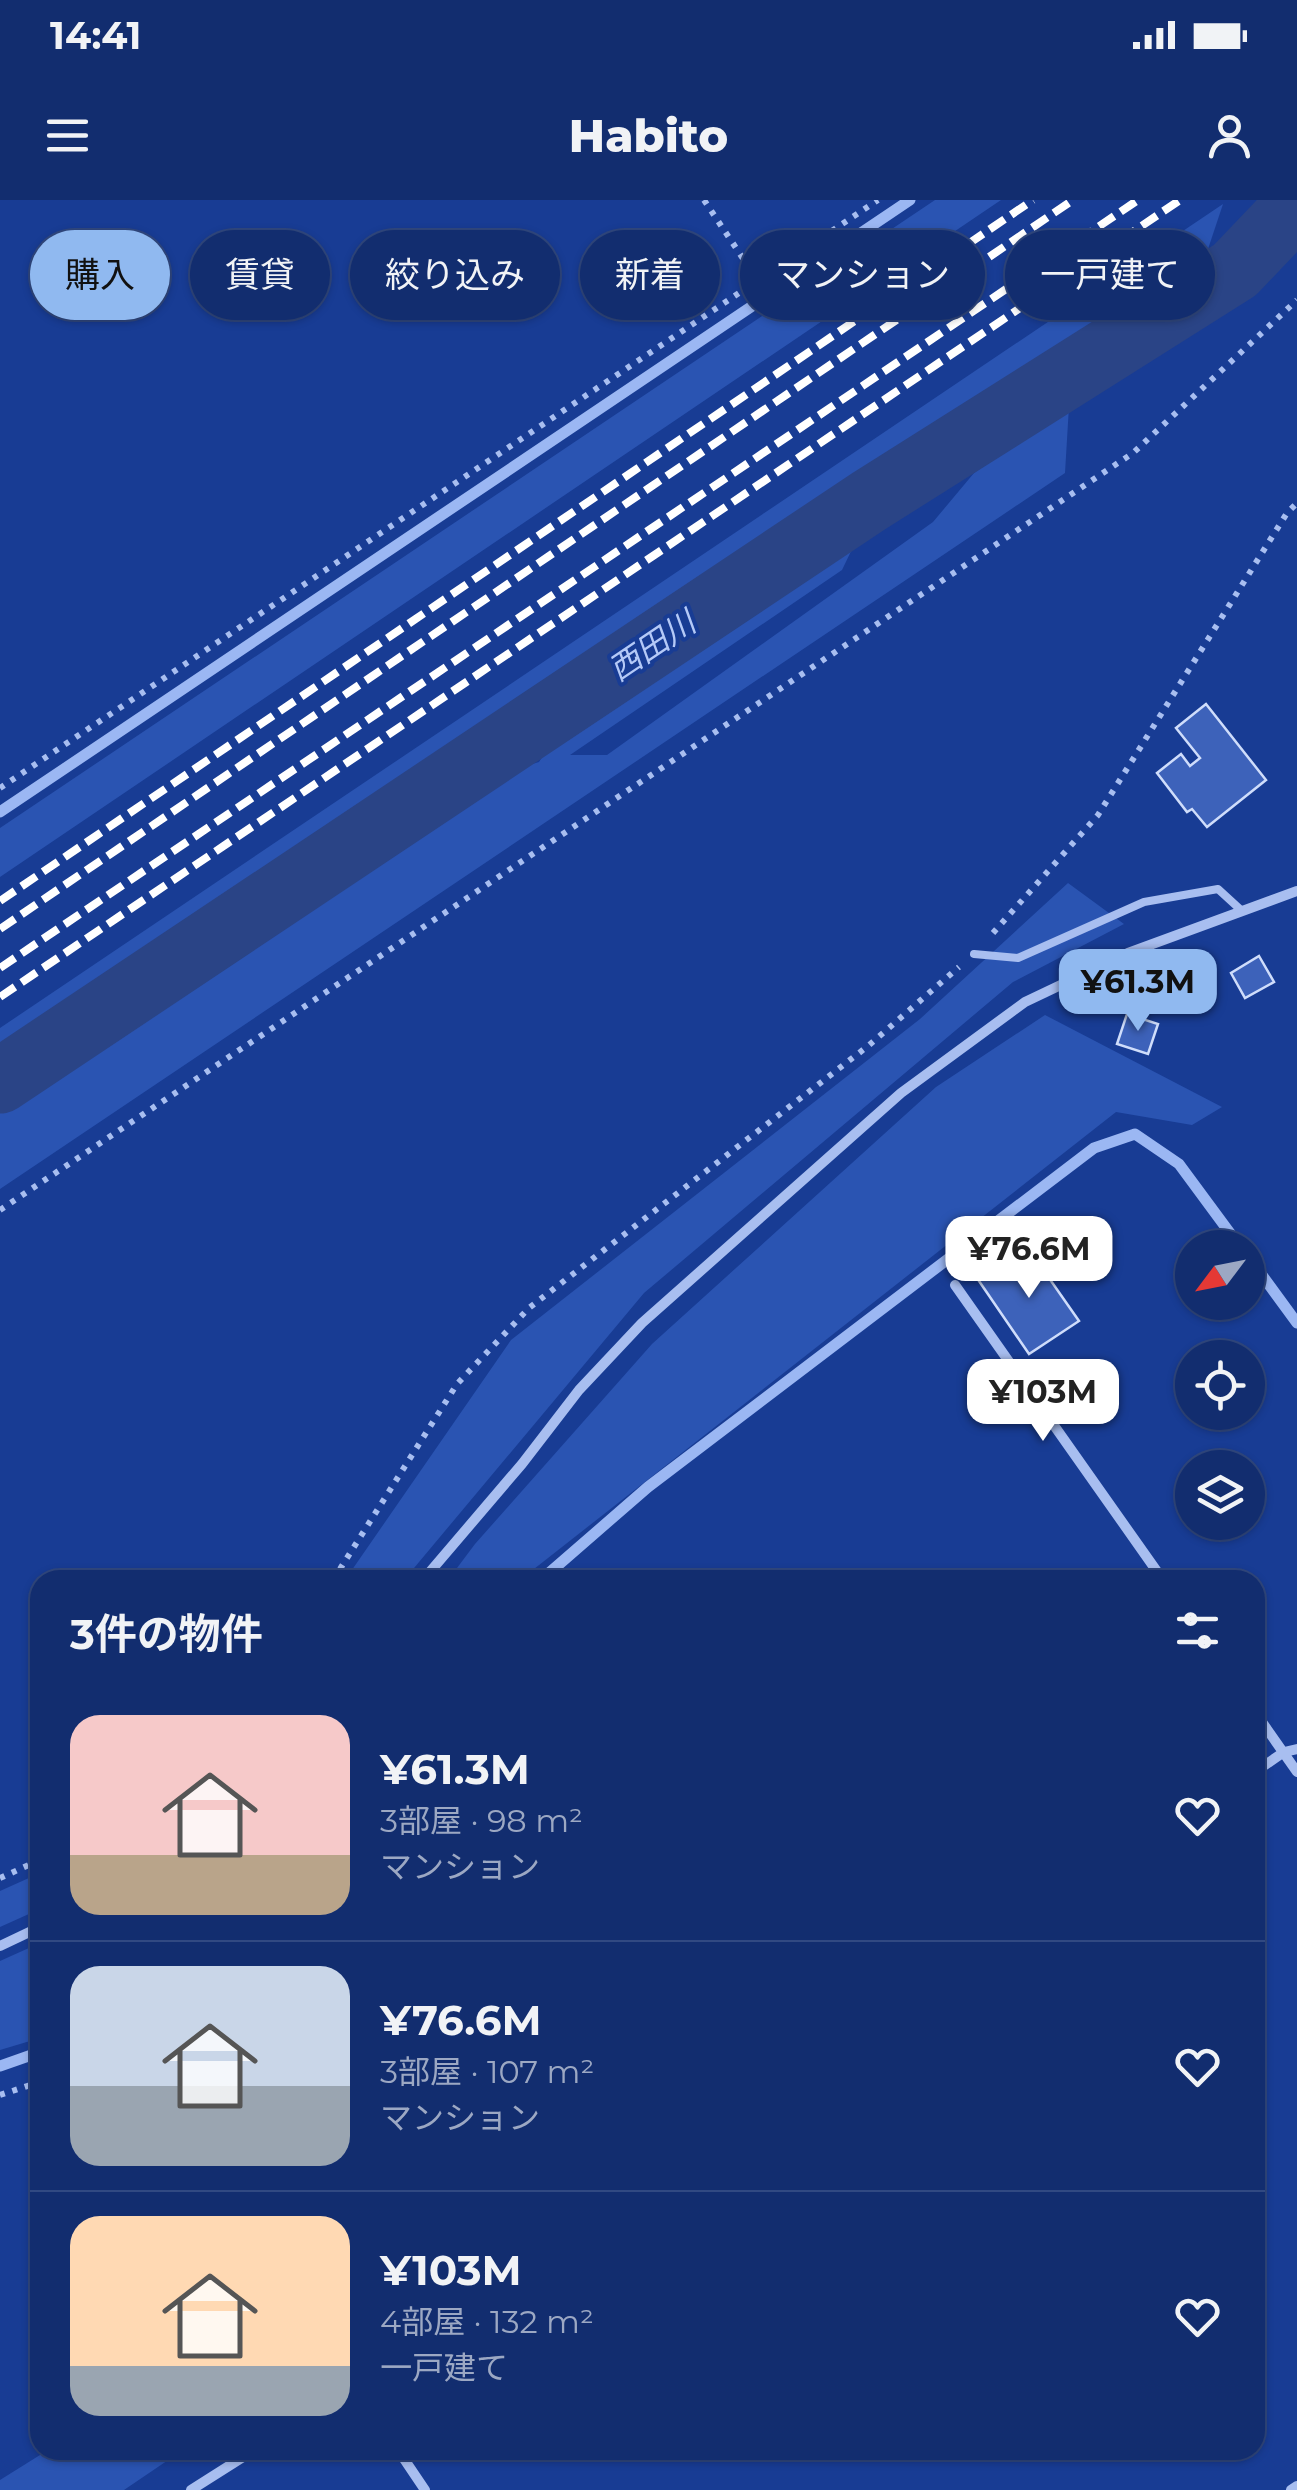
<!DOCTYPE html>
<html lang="ja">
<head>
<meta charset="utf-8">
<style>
  body { margin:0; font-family:Montserrat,"Noto Sans JP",sans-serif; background:#1b3574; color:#f1f3f6; height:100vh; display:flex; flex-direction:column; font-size:38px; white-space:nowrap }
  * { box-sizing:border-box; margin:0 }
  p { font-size:32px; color:#9ca8c3 }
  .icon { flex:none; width:55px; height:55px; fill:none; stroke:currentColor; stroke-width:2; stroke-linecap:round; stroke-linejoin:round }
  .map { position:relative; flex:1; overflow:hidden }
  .panel { position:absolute; left:30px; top:1370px; width:1235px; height:890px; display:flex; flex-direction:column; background:#122d6f; border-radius:30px; box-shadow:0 2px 8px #0004,0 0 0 2px #314982 }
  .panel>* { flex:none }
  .top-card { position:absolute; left:30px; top:30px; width:1238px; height:90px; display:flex; gap:20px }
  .needle { width:65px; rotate:238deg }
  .controls { position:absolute; left:1175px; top:1030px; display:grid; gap:20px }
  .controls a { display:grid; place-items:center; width:90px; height:90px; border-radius:50%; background:#122d6f; box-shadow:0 2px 8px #0004,0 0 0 2px #314982; font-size:50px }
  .price { position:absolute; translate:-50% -85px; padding:0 22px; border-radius:20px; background:#fff; color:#222; font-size:32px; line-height:65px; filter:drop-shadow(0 2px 5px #0008) }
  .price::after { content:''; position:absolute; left:50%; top:60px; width:30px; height:22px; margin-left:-15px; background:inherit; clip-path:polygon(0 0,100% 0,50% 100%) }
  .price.active { background:#90b9f0; color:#111 }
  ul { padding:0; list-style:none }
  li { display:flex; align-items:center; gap:30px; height:250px; padding:0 40px }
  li+li { border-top:2px solid #314982 }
  li span { display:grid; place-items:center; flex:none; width:280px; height:200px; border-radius:30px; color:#555 }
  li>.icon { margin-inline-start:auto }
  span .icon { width:120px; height:120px; fill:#fffc; stroke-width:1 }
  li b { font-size:42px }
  h2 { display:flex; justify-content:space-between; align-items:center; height:120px; padding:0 40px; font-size:42px }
  .pill { padding:0 35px; border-radius:45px; background:#122d6f; box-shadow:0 2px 8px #0004,0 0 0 2px #314982; font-size:35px; line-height:90px }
  .pill.active { background:#90b9f0; color:#111 }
  .status { display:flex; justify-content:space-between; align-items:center; height:70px; padding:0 50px; background:#122d6f; direction:ltr }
  .status svg { height:28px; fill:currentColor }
  header { display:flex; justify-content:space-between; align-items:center; height:130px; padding:0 40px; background:#122d6f; font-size:45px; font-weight:800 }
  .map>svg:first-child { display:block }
  .green { fill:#2a54b2 }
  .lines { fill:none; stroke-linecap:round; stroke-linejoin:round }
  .stream { stroke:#9bb7f3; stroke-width:11 }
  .river { stroke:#2a4486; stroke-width:65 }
  .building { fill:#3d62ba; stroke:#cfddfb; stroke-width:2.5 }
  .path { stroke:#a8bef0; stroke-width:6; stroke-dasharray:5 8; stroke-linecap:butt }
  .lane { stroke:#a8bef0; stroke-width:8 }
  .street { stroke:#a8bef0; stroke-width:10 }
  .rail { stroke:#fff; stroke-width:8; stroke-dasharray:18 8; stroke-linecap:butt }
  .labels { text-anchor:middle; stroke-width:8; stroke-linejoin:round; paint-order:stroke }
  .water-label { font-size:32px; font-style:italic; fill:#b4c9f7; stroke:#183c94 }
</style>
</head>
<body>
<div class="status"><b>14:41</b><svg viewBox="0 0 49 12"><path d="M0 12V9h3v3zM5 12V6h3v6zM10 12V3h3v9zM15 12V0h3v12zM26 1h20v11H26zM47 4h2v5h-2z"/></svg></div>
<header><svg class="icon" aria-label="menu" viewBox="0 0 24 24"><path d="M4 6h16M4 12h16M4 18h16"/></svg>Habito<svg class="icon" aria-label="person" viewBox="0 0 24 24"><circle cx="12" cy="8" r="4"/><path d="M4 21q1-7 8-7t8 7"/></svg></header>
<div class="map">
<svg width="1297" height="2290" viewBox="0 0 1297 2290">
  <rect width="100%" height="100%" fill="#183c94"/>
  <path class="green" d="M935 0H1001L0 677V628Z
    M1223 4 1208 49 0 859V828Z
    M1069 206 1065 273 0 989V900L472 582 539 562 570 513 870 312 842 370 570 555H607L933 322 974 273Z
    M1068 683 1124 724 1013 782 644 1093 404 1380H345L511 1140 920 819Z
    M1045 815 1222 907 1192 925 1116 912 520 1380H448L475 1344 652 1144 936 887Z
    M40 1673V1709L0 1727V1691Z
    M40 1743V1838L0 1850V1761Z
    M48 2250H183L124 2290H0V2280Z"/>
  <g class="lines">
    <path class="stream" d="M0 612 910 0
      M1248 1056 1297 1123
      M541 1380 648 1287 1094 948 1135 934 1179 964 1241 1048
      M0 1866 40 1852"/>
    <path class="river" d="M0 881 869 301 1235 70 1297 5"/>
  </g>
  <path class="building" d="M1206 504 1266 580 1207 627 1192 609 1187 612 1157 573 1181 554 1190 566 1200 558 1176 528Z
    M1259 756 1274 782 1245 798 1231 773Z
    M1127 814 1158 824 1148 854 1117 844Z
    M1028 1048 1079 1121 1029 1154 979 1081Z"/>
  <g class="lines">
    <path class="path" d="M704 0 758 81
      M0 588 878 0
      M993 733 1098 615 1287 313 1297 303
      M0 1010 1133 253 1297 100
      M333 1380 457 1184 529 1108 868 846 959 767
      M0 1678 40 1660
      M0 1895 40 1882"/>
    <path class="lane" d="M974 754 1018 758 1144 702 1218 689 1242 711"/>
    <path class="street" d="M955 1085 1163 1380
      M423 1380 522 1264 579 1190 642 1123 901 893 1025 802 1128 753 1297 691
      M1255 1512 1297 1572
      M1255 1572 1284 1552 1297 1549
      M0 1746 40 1727
      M398 2250 425 2290
      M191 2290 254 2250
      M1291 2290 1297 2286"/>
    <path class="rail" d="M0 701 1033 0
      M0 729 1073 0
      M0 768 1138 0
      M0 797 1180 0"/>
  </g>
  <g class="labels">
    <g class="water-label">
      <text transform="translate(652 446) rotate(-34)" y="11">西田川</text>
    </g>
  </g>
</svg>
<div class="controls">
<a><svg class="needle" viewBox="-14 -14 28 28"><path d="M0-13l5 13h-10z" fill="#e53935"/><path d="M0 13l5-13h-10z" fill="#9ca8c3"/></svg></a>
<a><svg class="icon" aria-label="locate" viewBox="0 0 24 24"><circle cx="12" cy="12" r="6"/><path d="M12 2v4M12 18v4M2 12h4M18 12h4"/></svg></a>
<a><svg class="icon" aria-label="layers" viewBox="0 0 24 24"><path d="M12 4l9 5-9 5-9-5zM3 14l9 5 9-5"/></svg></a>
</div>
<b class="price active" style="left:1138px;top:834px">¥61.3M</b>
<b class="price" style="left:1029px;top:1101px">¥76.6M</b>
<b class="price" style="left:1043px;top:1244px">¥103M</b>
<div class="top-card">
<a class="pill active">購入</a>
<a class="pill">賃貸</a>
<a class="pill">絞り込み</a>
<a class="pill">新着</a>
<a class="pill">マンション</a>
<a class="pill">一戸建て</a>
</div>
<section class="panel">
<h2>3件の物件<svg class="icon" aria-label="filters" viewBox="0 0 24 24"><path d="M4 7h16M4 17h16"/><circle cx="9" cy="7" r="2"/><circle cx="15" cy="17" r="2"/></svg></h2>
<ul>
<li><span style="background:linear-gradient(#f6c9c9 70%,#b9a48a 0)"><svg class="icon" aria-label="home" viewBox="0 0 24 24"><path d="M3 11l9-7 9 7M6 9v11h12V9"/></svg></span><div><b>¥61.3M</b><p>3部屋 · 98 m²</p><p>マンション</p></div><svg class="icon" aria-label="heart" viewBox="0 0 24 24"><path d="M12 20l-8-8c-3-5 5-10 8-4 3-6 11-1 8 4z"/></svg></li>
<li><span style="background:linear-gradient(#c9d6e8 60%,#9aa5b1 0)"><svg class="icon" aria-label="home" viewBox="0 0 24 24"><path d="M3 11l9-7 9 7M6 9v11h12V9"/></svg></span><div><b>¥76.6M</b><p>3部屋 · 107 m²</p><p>マンション</p></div><svg class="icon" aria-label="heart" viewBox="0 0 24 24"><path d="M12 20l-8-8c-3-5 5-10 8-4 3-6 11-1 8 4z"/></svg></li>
<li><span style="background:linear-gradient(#ffd9b3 75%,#9aa5b1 0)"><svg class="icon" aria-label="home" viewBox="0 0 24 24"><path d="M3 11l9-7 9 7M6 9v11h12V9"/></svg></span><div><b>¥103M</b><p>4部屋 · 132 m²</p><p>一戸建て</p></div><svg class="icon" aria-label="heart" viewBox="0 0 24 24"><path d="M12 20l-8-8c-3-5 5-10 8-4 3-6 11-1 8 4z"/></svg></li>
</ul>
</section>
</div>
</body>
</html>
